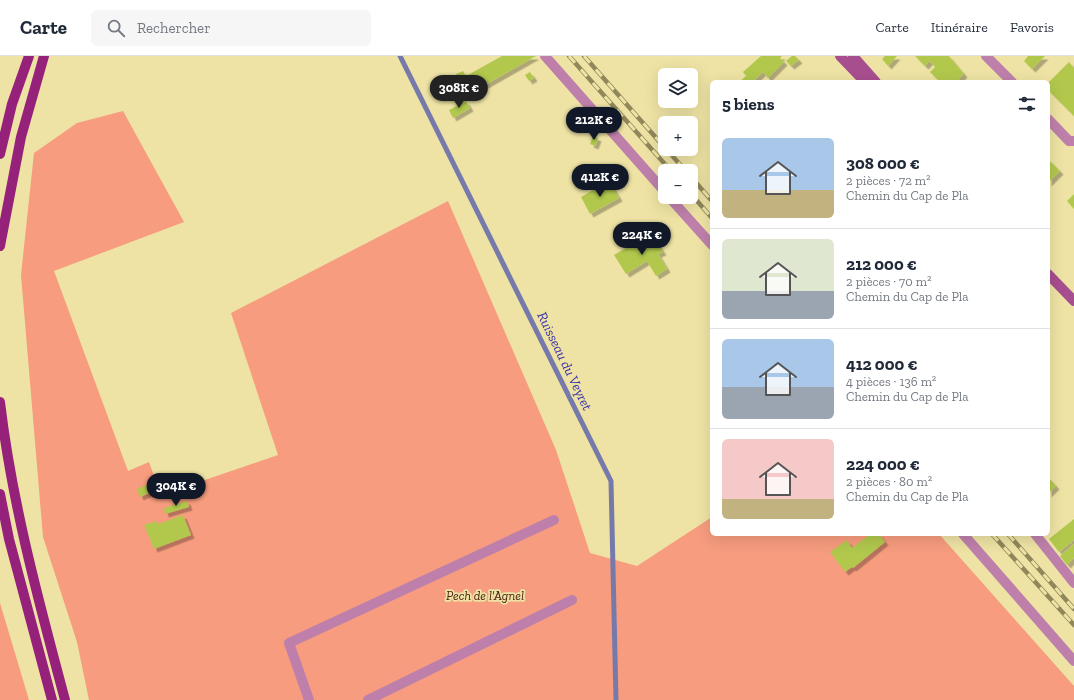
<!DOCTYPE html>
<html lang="fr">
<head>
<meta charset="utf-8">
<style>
  body { margin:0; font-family:"Zilla Slab",serif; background:#f6f6f7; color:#1f2937; height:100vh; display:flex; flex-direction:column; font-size:15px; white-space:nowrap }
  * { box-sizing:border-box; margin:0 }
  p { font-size:13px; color:#747a83 }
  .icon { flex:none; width:22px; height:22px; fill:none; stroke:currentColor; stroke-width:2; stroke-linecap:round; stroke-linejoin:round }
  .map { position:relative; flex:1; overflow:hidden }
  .details { position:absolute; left:710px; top:24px; width:340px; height:456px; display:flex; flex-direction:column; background:#fff; border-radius:6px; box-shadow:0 4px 16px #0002 }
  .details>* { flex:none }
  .buttons { position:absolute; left:658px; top:12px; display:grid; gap:8px }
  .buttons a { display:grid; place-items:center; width:40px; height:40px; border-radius:6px; background:#fff; box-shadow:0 4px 16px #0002; font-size:20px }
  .price { position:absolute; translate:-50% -34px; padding:0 9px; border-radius:14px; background:#111827; color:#fff; font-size:13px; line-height:26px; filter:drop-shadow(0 1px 2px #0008) }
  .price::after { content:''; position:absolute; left:50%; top:24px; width:12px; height:9px; margin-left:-6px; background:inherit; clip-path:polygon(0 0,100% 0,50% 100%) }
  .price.selected { background:#222; color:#fff }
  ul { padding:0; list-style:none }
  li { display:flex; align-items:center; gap:12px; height:100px; padding:0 12px }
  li+li { border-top:1px solid #e0e1e3 }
  li span { display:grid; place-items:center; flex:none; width:112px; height:80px; border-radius:6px; color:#555 }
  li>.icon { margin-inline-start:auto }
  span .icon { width:48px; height:48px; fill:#fffc; stroke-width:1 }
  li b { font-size:17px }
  h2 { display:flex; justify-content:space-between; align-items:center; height:48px; padding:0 12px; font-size:17px }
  header { display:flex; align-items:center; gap:24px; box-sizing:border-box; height:56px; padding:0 20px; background:#fff; border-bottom:1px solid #e0e1e3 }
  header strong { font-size:19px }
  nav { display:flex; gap:22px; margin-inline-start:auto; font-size:14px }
  .search { width:280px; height:36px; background:#f6f6f7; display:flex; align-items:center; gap:10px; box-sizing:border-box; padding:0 14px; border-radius:6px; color:#747a83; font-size:15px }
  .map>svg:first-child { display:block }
  .green { fill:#f79c7e }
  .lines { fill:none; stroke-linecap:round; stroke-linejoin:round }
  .stream { stroke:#767aab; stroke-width:5 }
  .building { fill:#b1c84e; filter:url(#shadow) }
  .service { stroke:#be80ab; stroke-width:10 }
  .minor { stroke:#be80ab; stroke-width:10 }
  .secondary { stroke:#a74e8f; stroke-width:10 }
  .primary { stroke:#95217b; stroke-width:10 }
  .rail-casing { stroke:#90885b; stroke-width:4.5 }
  .rail { stroke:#eee3a4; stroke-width:3; stroke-dasharray:9; stroke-linecap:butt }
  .labels { text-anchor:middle; stroke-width:3.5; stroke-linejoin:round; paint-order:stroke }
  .park-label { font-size:13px; font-style:italic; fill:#4e2213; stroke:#eee3a4 }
  .water-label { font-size:14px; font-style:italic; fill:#3f35aa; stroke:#eee3a4 }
</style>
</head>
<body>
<header>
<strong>Carte</strong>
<div class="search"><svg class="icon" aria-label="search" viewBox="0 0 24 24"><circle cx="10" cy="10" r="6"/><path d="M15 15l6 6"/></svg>Rechercher</div>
<nav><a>Carte</a><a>Itinéraire</a><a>Favoris</a></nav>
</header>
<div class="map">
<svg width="1074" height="644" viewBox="0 0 1074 644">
  <defs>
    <filter id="shadow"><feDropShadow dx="3.5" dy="3.5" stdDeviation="0" flood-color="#0004"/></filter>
  </defs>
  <rect width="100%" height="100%" fill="#eee3a4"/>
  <path class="green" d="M123 55 184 166 54 215 128 415 149 406 161 439 278 399 231 257 448 145 556 394 590 497 637 510 712 461V478H939L1074 630V644H89L77 586 43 481 21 219 34 97 77 67Z
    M0 547 29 644H0Z"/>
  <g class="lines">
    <path class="stream" d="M400 0 611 425 616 644"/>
  </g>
  <path class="building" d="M502 0H536L471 37 467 29 470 27 467 22 460 26 456 18 463 15 466 20Z
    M761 0H782L780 2 784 6 768 22 763 16 752 26H739L746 20 743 16Z
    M792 0H795L799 4 791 10 786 5Z
    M885 0H897L888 10 882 3Z
    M915 0H949L964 18 956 26H936L938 24 930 16 935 11 930 5 925 10Z
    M1028 0H1045L1032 13 1024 5Z
    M1069 6 1074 12V60L1048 34V27Z
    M530 16 534 22 529 25 525 19Z
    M466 45 470 52 453 62 449 54Z
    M593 80 598 82 595 90 590 88Z
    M1048 103 1060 115 1048 127Z
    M609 125 619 142 590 158 581 141Z
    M1074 138V153L1067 145Z
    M651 177 663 196 658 198 667 213 656 220 647 205 626 218 614 199Z
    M1048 421 1056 430 1048 438Z
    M146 429 149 437 140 441 137 433Z
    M187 445 189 451 165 458 164 452Z
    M183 459 191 479 154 493 144 469 156 465 158 468Z
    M1074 463V484L1059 496 1049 483Z
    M870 478H879L885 486 853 512 852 511 845 516 830 496 847 484 852 492Z
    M1074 488V502L1067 509 1060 500Z"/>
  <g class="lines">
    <path class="service" d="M309 644 289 587 554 464
      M368 644 572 544"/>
    <path class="minor" d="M545 0 665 136
      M986 0 1012 26
      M1048 63 1069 85H1074
      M669 141 712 189
      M963 478 1074 605
      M1035 478 1074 527"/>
    <path class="secondary" d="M840 0 865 26
      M853 0 876 26
      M1048 218 1074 245"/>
    <path class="primary" d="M0 98 12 48 29 0
      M0 190 21 81 44 0
      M0 346C12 448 39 546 65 644
      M0 438 9 483 52 644"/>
    <g class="rail-casing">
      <path id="rail" d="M569 0 671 115
        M584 0 665 92
        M666 93 686 115
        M691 121 712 145
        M691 138 712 162
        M992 478 1074 569
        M1008 478 1074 553"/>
    </g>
    <use href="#rail" class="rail"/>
  </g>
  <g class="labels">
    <g class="park-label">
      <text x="485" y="544">Pech de l'Agnel</text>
    </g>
    <g class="water-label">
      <text transform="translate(565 305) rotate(64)" y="5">Ruisseau du Veyret</text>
    </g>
  </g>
</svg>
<div class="buttons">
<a><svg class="icon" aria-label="layers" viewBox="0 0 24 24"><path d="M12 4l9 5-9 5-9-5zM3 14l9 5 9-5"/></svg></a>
<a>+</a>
<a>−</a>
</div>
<b class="price selected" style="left:459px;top:53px">308K €</b>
<b class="price" style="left:594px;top:85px">212K €</b>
<b class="price" style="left:600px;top:142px">412K €</b>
<b class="price" style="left:642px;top:200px">224K €</b>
<b class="price" style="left:176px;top:451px">304K €</b>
<section class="details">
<h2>5 biens<svg class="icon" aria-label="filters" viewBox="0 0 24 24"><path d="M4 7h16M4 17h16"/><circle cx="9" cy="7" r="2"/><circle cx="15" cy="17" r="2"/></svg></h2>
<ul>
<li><span style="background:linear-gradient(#a9c7e8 65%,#c2b280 0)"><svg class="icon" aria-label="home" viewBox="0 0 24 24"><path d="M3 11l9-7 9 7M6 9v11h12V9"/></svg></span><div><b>308 000 €</b><p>2 pièces · 72 m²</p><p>Chemin du Cap de Pla</p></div></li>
<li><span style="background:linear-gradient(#dfe7d0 65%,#9aa5b1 0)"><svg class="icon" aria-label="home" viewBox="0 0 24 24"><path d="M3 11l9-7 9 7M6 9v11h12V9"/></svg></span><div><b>212 000 €</b><p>2 pièces · 70 m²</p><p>Chemin du Cap de Pla</p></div></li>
<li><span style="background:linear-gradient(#a9c7e8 60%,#9aa5b1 0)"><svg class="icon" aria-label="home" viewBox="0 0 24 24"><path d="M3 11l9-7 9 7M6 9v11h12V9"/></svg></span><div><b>412 000 €</b><p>4 pièces · 136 m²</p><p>Chemin du Cap de Pla</p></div></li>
<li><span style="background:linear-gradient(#f6c9c9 75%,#c2b280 0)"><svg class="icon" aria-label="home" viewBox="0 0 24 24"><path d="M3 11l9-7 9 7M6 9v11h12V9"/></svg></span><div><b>224 000 €</b><p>2 pièces · 80 m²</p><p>Chemin du Cap de Pla</p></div></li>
</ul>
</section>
</div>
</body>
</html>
